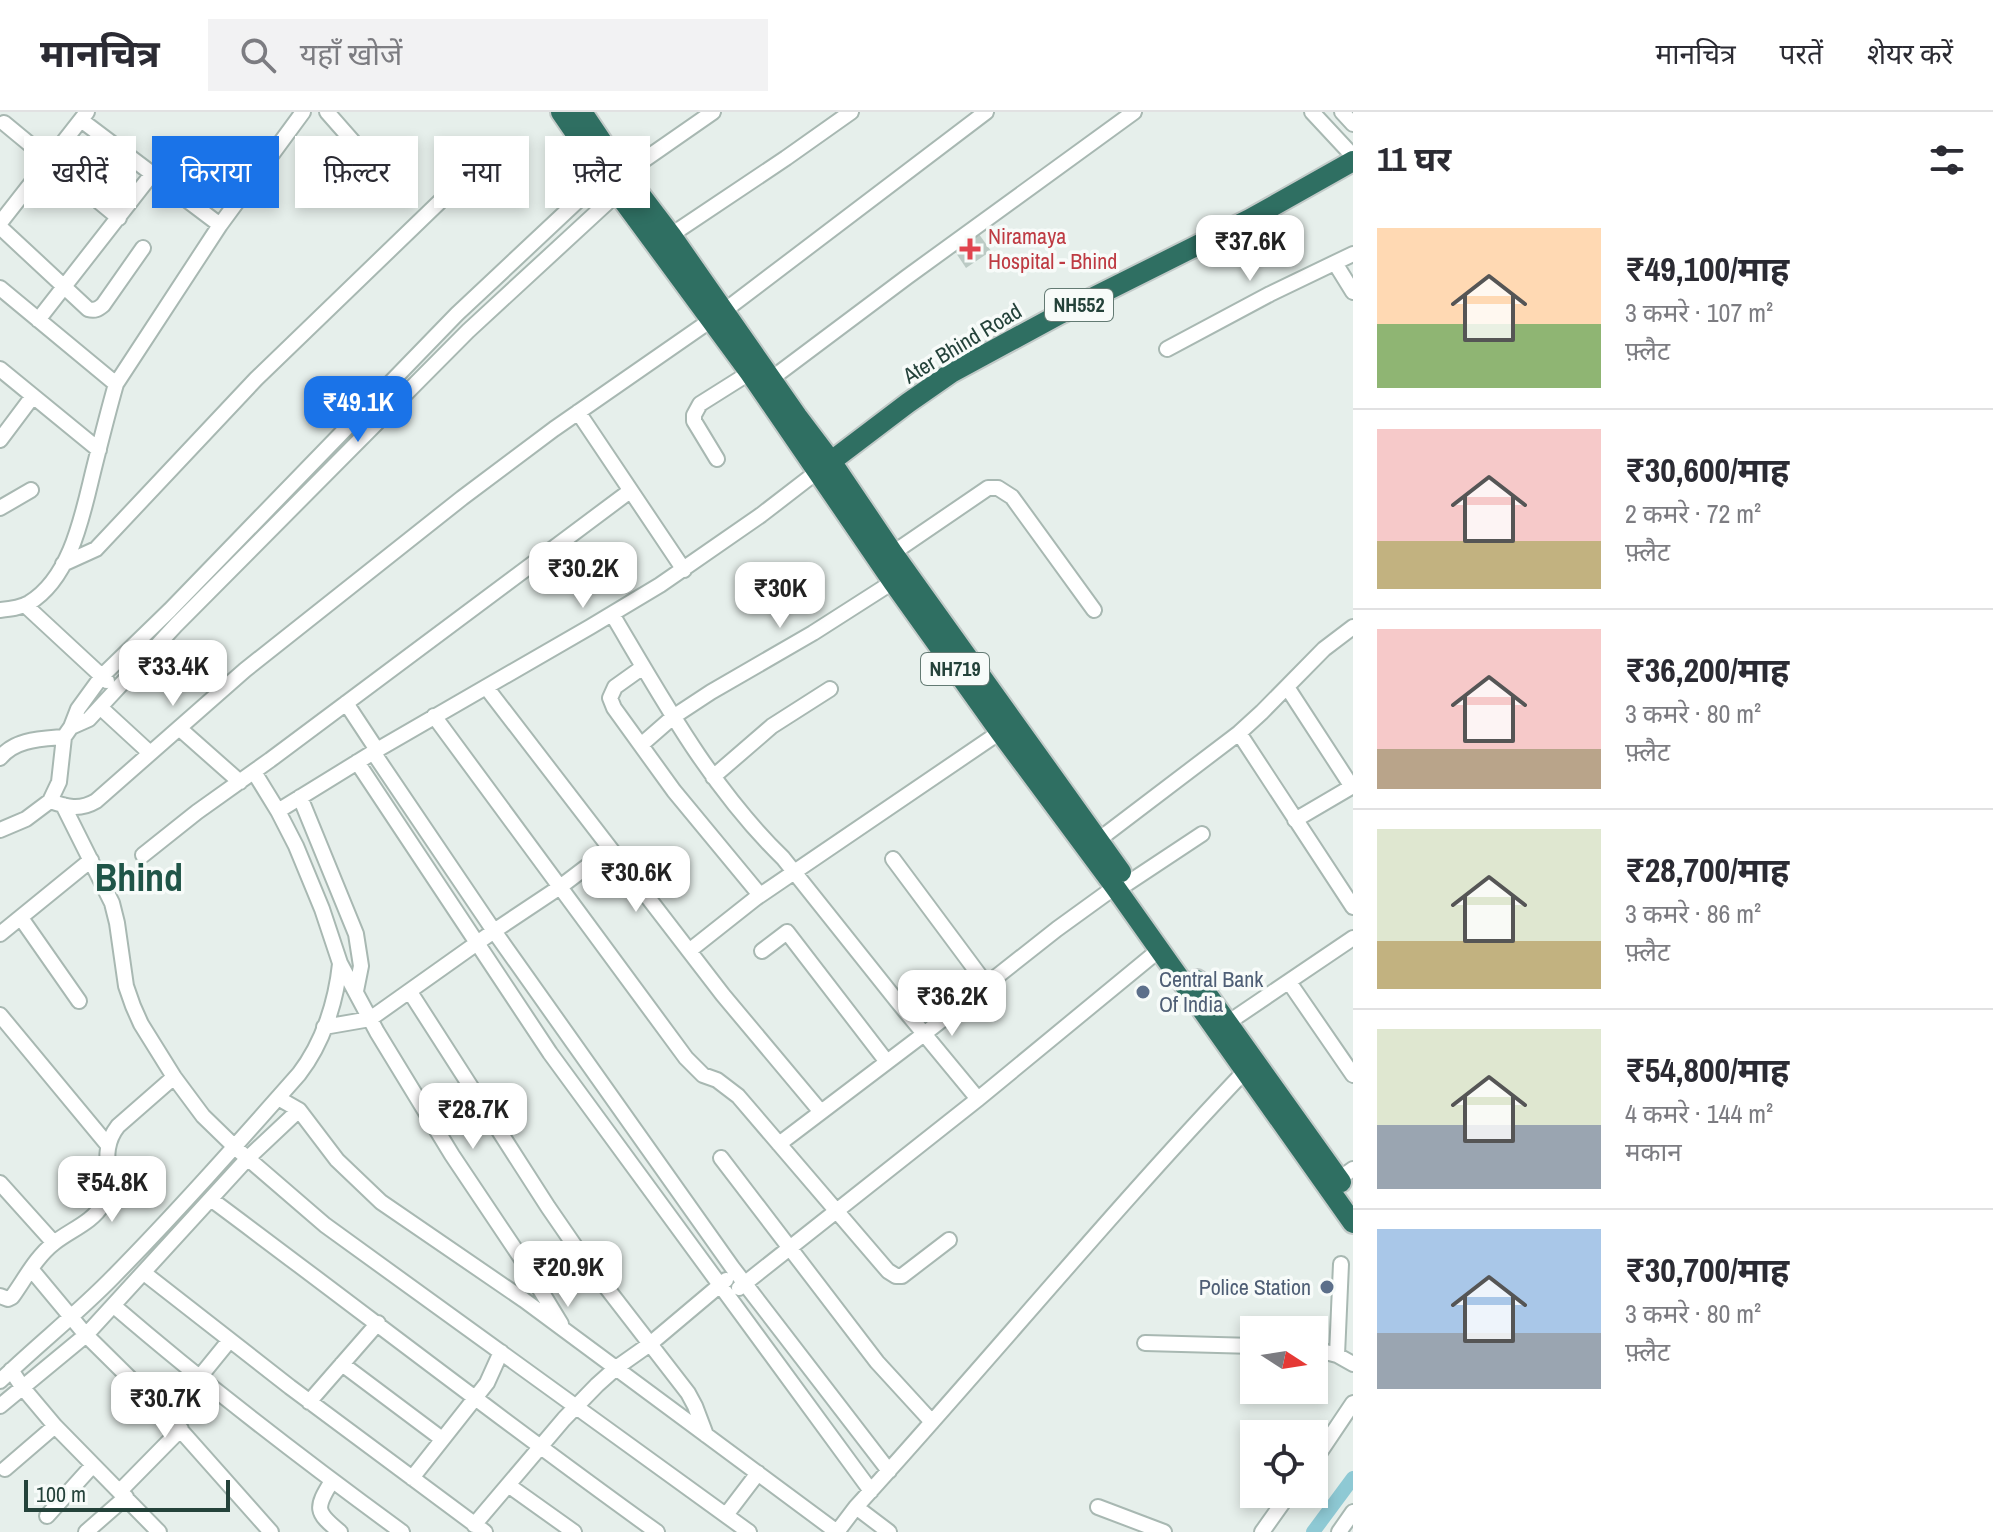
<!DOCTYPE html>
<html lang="hi">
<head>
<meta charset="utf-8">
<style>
  body { margin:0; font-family:"Archivo Narrow","Noto Sans Devanagari",sans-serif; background:#f2f2f3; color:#2b2b33; height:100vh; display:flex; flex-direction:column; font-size:30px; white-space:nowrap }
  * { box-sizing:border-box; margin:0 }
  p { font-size:26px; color:#7c7c81 }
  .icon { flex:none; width:44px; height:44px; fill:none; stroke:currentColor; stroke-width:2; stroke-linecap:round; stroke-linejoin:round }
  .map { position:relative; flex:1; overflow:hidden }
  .side { display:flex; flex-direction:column; background:#fff; width:640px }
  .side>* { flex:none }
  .top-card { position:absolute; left:24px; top:24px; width:760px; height:72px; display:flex; gap:16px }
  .needle { width:52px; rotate:102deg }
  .controls { position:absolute; left:1240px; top:1204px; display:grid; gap:16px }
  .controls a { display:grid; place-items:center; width:88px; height:88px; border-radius:0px; background:#fff; box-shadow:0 4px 12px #0003; font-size:40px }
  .scale { position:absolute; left:24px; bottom:20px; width:206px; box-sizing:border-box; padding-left:8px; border:4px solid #24423a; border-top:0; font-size:22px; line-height:28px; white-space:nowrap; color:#24423a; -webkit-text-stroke:6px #f7fbf9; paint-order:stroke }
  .price { position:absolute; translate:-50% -68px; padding:0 18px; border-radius:16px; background:#fff; color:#222; font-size:26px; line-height:52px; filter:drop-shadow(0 2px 4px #0008) }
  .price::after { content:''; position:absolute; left:50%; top:48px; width:24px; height:18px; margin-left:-12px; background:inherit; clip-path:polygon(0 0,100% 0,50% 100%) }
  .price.active { background:#1a73e8; color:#fff }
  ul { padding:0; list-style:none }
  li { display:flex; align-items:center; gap:24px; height:200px; padding:0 24px }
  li+li { border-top:2px solid #e1e1e2 }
  li span { display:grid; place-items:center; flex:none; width:224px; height:160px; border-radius:0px; color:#555 }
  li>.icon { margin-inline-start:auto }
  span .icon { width:96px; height:96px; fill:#fffc; stroke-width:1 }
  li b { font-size:34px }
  h2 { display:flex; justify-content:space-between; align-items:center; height:96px; padding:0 24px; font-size:34px }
  .pill { padding:0 28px; border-radius:0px; background:#fff; box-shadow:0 4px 12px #0003; font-size:28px; line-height:72px }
  .pill.active { background:#1a73e8; color:#fff }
  header { display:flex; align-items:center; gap:48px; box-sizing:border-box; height:112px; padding:0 40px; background:#fff; border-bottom:2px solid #e1e1e2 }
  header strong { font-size:38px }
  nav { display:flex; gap:44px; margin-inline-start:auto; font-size:28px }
  .search { width:560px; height:72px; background:#f2f2f3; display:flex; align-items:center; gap:20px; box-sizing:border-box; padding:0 28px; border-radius:0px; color:#7c7c81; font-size:30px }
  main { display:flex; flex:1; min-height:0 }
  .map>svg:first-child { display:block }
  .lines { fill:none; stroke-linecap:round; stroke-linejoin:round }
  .canal { stroke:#8ec9d4; stroke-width:14 }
  .building { fill:#bbcac4 }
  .minor-casing { stroke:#a8b8b2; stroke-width:18 }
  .highway-casing { stroke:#c2cac8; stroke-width:24 }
  .minor { stroke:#fff; stroke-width:14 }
  .highway { stroke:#2f6f62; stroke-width:20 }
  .health-dot { fill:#e0444e; stroke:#f7fbf9; stroke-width:3 }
  .service-dot { fill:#5c6f8a; stroke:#f7fbf9; stroke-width:3 }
  .labels { text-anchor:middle; stroke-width:7; stroke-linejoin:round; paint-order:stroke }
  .shield { fill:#f7fbf9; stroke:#637a73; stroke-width:2 }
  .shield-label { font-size:20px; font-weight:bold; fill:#24423a }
  .health-label { font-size:22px; fill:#be3a42; stroke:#f7fbf9; text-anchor:start }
  .street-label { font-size:22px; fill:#24423a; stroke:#f7fbf9 }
  .service-label { font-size:22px; fill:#4e5e75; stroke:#f7fbf9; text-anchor:start }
  .town-label { font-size:38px; font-weight:bold; fill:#1f5548; stroke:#f7fbf9 }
</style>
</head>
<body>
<header>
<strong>मानचित्र</strong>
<div class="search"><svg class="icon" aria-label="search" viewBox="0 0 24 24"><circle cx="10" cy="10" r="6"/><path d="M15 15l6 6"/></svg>यहाँ खोजें</div>
<nav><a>मानचित्र</a><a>परतें</a><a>शेयर करें</a></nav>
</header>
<main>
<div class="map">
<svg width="1353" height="1420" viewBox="0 0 1353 1420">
  <rect width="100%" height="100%" fill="#e6efeb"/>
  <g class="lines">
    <path class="canal" d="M1313 1420 1353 1366"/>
  </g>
  <path class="building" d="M976 118 991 139 966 156 952 135Z"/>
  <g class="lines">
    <g class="minor-casing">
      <path id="minor" d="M327 0 393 75
        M1312 0 1353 44
        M1342 0 1353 12
        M81 8 220 113
        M4 11 119 106
        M640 54 644 48 713 0
        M0 111 87 0
        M0 115 88 197C95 199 98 197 103 193L143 136
        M671 123 786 46 851 0
        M1335 151 1353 180
        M0 176 116 272 220 113 303 0
        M38 208 152 62
        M1167 237 1270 182 1353 142
        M0 257 99 338
        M771 267 907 165 1134 0
        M578 300 684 458
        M0 328 33 284
        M717 347 694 309V303L700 292 754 258
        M0 396 31 378
        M887 445 988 376H998L1012 385 1094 498
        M63 452 96 437 256 267 456 74
        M25 493 107 569
        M0 498C10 497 20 496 29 491 72 465 83 400 94 356 101 328 108 300 116 272
        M612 502C663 588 711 676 783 746L897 889 978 987
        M643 555 615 575 610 586 614 596 674 679 760 783
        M486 575 723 883 821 1000
        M1287 575 1352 675
        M346 591 377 638
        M100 595 150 641
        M434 604 686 946 703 963 717 968 738 984 888 1159 896 1164H902L949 1128
        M71 615 89 607 176 513 468 219 622 77
        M179 616 240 670
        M1239 621 1353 795
        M641 633 673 605 711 580 813 521 899 466
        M373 640 494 819 732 1155 889 1359
        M0 646C15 627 41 627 64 625
        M357 650 550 941 871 1379
        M254 660 278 699 296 734 322 797 340 851 377 920 452 1043 521 1146 561 1212
        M713 665 772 614 830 577
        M300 685 356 822 361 854 356 879
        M50 689C67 695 79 699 96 689L245 558 462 386 554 317 724 199 986 0
        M63 693 112 791 117 811 126 874 133 894 141 912 174 965 203 1004 238 1038 325 1113 749 1420
        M278 699 377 638 590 515 660 473 761 403 818 359
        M1295 708 1353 674
        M0 718 26 707 50 689 59 670 64 625 71 615 78 597 102 564 170 498 457 202 617 52 644 48
        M1093 732 1239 621 1262 600 1324 537 1353 515
        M143 743 197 700 270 648 630 379
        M893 747 986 872
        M1128 771 1202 722
        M21 806 79 889
        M0 822 91 748
        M689 839 756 786 1000 620
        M762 839 787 820 887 950
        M1289 870 1353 963
        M410 880 548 1095 579 1140 688 1281 695 1294 706 1323
        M0 903 107 1032
        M324 915 370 907 494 819 560 775 610 737
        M1220 916 1353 826
        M278 986 299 998 337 1048 381 1090 524 1188 837 1420 856 1395
        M779 1032 924 922 1057 817 1115 775
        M721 1046 877 1250 932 1310
        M1339 1067 1353 1057
        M0 1071 54 1131
        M212 1088C360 1198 506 1312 657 1420
        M31 1157 86 1223 168 1304 271 1420
        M144 1161 290 1275 485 1420
        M739 1176 978 987 1159 838
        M0 1184 8 1187 12 1185C25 1167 36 1145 54 1131 70 1118 92 1111 103 1092 117 1067 96 1042 118 1014L174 965
        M114 1194C207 1274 302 1347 402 1420
        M1145 1231 1254 1234
        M1314 1237 1337 1243 1353 1252
        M1337 1243 1341 1152
        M342 1252 442 1327
        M11 1258 23 1276 55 1314 159 1420
        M0 1269C37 1233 77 1202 113 1165 177 1100 238 1031 299 962 323 931 336 890 340 852
        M309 1290 378 1211
        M0 1294 86 1223 248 1046 299 998
        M168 1304 229 1229
        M1314 1349 1353 1291
        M5 1357 55 1314
        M412 1366 487 1271 501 1240
        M332 1369C315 1396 315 1400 340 1420
        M508 1373 574 1420
        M120 1379 181 1317
        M1098 1395 1164 1420
        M726 1403 758 1361
        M47 1404 93 1353
        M474 1413 564 1307 597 1273 616 1256 650 1232 726 1168
        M86 1420 126 1385
        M889 1420 856 1395C987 1251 1111 1100 1245 959
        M1262 1420 1289 1382
        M1339 1420 1353 1400"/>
    </g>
    <g class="highway-casing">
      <path id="highway" d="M561 0 605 64 750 261 893 470 1000 620 1115 775 1353 1111
        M582 0 617 52 671 123 797 304 831 349 893 441 1121 760
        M821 357 908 291 951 261 1060 202 1250 107 1353 49
        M1197 868 1341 1070"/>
    </g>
    <use href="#minor" class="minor"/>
    <use href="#highway" class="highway"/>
  </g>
  <path class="health-dot" d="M966 125h8v8h8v8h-8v8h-8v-8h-8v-8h8z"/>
  <g class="service-dot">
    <circle cx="1143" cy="880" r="8"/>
    <circle cx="1327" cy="1175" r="8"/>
  </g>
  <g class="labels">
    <g class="shield">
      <rect x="1045" y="177" width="68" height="32" rx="6"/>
      <rect x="921" y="541" width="68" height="32" rx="6"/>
    </g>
    <g class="shield-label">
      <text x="1079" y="200">NH552</text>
      <text x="955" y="564">NH719</text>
    </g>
    <g class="health-label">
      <text x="988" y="132">Niramaya<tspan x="988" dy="25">Hospital - Bhind</tspan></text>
    </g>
    <g class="street-label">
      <text transform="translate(962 231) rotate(-31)" y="8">Ater Bhind Road</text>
    </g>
    <g class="service-label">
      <text x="1159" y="875">Central Bank<tspan x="1159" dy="25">Of India</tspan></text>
      <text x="1311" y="1183" text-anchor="end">Police Station</text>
    </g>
    <g class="town-label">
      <text x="139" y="779">Bhind</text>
    </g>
  </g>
</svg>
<div class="controls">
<a><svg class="needle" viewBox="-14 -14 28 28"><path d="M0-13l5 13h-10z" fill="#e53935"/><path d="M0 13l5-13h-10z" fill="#7c7c81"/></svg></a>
<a><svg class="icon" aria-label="locate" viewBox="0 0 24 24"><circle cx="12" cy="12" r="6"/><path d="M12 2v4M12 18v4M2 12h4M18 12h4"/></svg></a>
</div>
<div class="scale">100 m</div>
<b class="price" style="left:1250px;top:171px">₹37.6K</b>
<b class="price active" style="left:358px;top:332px">₹49.1K</b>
<b class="price" style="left:583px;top:498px">₹30.2K</b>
<b class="price" style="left:780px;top:518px">₹30K</b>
<b class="price" style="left:173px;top:596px">₹33.4K</b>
<b class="price" style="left:636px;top:802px">₹30.6K</b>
<b class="price" style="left:952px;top:926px">₹36.2K</b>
<b class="price" style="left:473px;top:1039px">₹28.7K</b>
<b class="price" style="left:112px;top:1112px">₹54.8K</b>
<b class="price" style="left:568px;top:1197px">₹20.9K</b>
<b class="price" style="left:165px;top:1328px">₹30.7K</b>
<div class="top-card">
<a class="pill">खरीदें</a>
<a class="pill active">किराया</a>
<a class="pill">फ़िल्टर</a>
<a class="pill">नया</a>
<a class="pill">फ़्लैट</a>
</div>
</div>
<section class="side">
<h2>11 घर<svg class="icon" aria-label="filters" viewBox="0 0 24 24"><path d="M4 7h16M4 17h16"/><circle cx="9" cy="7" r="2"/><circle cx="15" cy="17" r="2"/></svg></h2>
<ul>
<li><span style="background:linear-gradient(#ffd9b3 60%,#8fb573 0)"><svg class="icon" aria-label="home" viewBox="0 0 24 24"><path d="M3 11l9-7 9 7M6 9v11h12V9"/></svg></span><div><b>₹49,100/माह</b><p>3 कमरे · 107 m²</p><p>फ़्लैट</p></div></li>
<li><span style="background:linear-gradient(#f6c9c9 70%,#c2b280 0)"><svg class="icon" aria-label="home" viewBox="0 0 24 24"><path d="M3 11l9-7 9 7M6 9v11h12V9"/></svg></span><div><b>₹30,600/माह</b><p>2 कमरे · 72 m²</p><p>फ़्लैट</p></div></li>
<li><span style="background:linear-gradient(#f6c9c9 75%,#b9a48a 0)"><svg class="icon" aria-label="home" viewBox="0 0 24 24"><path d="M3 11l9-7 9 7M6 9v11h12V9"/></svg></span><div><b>₹36,200/माह</b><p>3 कमरे · 80 m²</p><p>फ़्लैट</p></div></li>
<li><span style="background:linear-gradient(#dfe7d0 70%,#c2b280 0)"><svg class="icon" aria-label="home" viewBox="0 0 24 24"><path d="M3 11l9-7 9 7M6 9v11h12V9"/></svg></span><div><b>₹28,700/माह</b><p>3 कमरे · 86 m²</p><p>फ़्लैट</p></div></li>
<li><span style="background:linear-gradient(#dfe7d0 60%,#9aa5b1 0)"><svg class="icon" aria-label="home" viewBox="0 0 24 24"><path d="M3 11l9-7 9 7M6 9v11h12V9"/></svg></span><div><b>₹54,800/माह</b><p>4 कमरे · 144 m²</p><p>मकान</p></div></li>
<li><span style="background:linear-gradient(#a9c7e8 65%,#9aa5b1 0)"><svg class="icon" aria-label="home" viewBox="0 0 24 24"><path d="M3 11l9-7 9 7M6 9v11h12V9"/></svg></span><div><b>₹30,700/माह</b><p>3 कमरे · 80 m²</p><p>फ़्लैट</p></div></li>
</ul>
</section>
</main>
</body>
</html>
